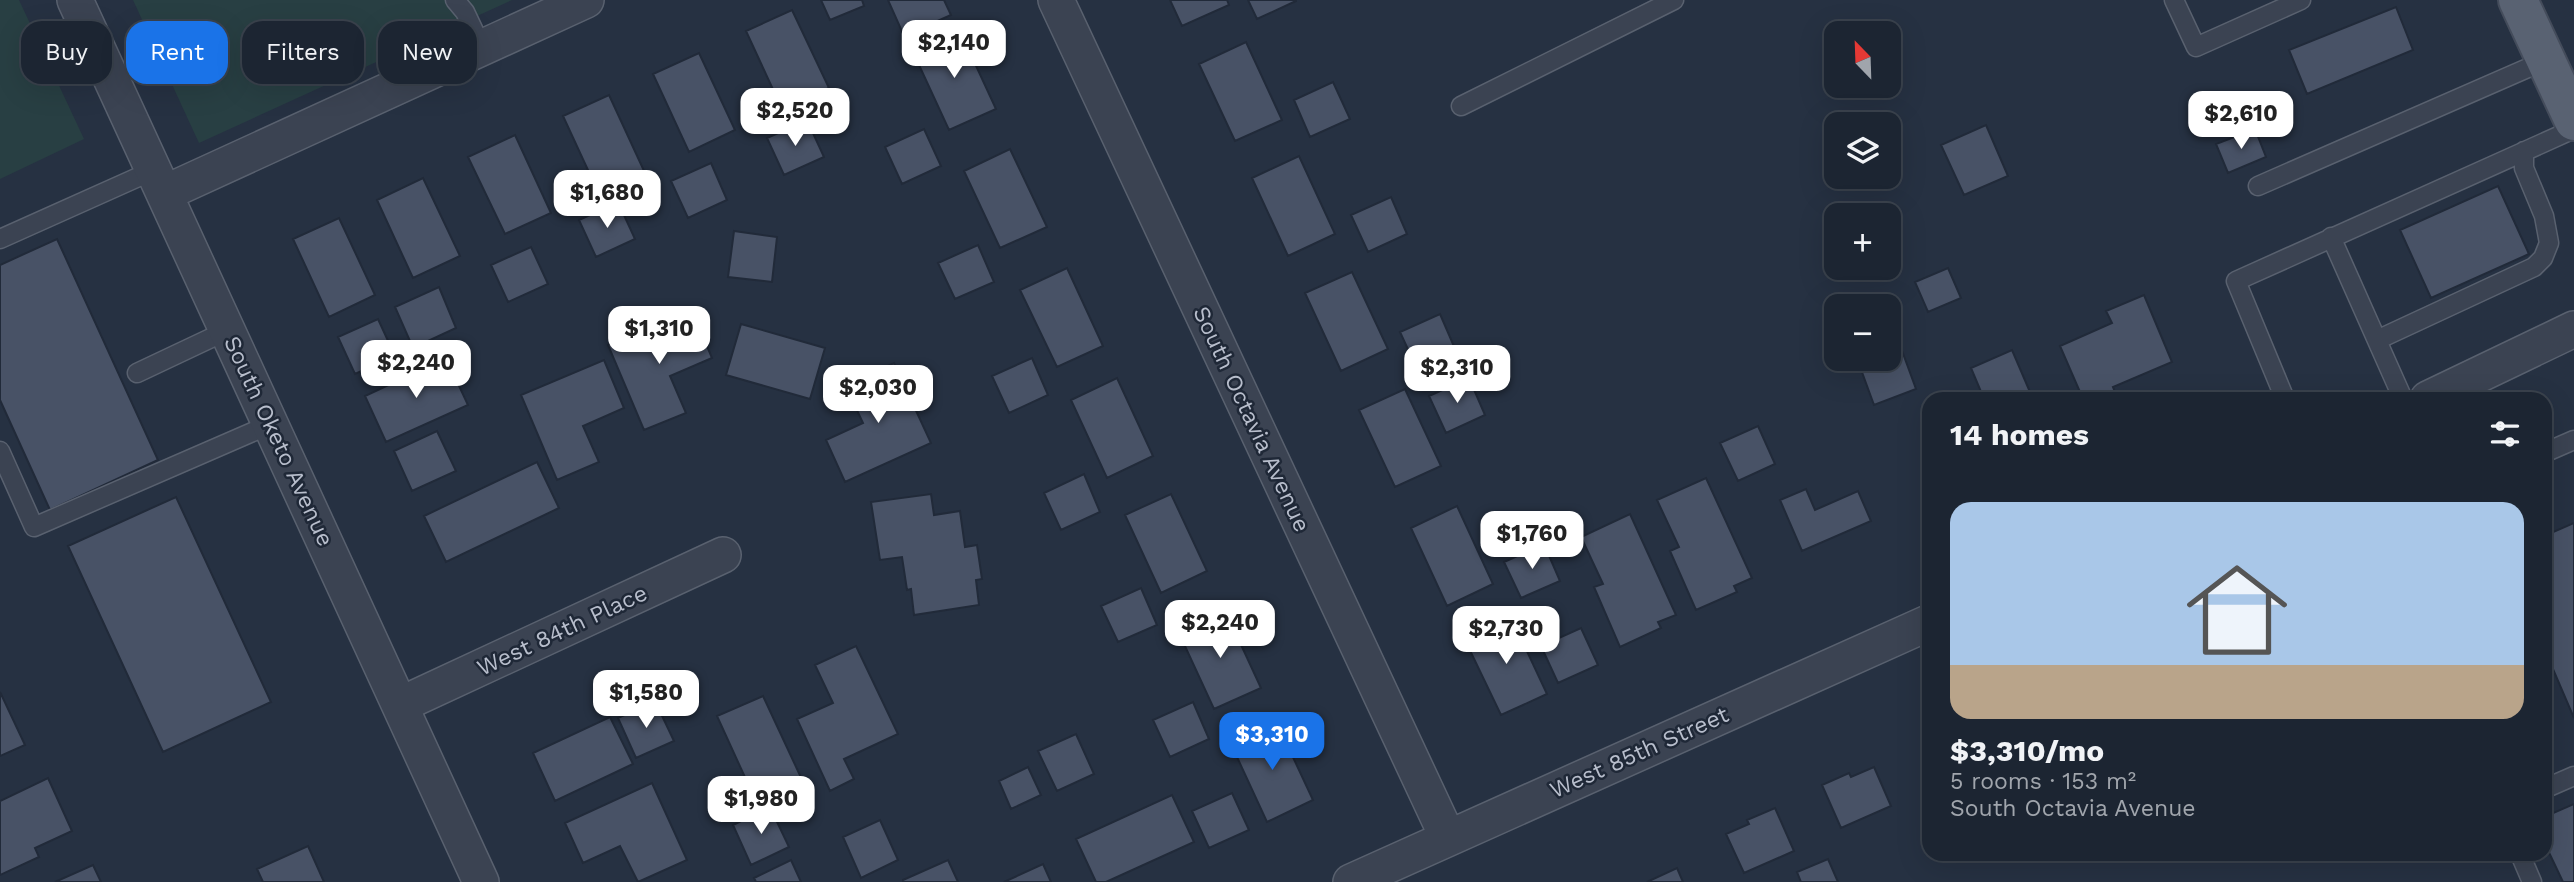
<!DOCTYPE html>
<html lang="en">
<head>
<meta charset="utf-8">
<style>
  body { margin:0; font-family:"Work Sans",sans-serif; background:#29313e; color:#f1f3f6; height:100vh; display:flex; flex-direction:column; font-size:26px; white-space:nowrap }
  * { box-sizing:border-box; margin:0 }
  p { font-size:23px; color:#a0a5ac }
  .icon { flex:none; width:38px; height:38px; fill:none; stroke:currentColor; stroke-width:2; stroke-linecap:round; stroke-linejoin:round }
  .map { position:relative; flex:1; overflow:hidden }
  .details { position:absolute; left:1922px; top:392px; width:630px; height:469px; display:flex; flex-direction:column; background:#1c2532; border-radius:21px; box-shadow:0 7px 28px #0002,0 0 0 2px #3a424d }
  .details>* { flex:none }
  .top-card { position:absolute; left:21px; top:21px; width:665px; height:63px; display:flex; gap:14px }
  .needle { width:46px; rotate:337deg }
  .controls { position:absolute; left:1824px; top:21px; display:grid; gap:14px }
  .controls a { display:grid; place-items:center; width:77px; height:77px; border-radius:14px; background:#1c2532; box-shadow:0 7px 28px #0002,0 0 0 2px #3a424d; font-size:35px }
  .price { position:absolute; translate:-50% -60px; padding:0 16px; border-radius:14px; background:#fff; color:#222; font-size:23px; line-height:46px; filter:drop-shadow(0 2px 4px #0008) }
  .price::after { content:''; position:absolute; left:50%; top:42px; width:21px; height:16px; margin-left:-10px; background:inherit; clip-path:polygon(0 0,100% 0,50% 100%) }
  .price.current { background:#1a73e8; color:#fff }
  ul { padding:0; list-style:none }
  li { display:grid; align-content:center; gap:14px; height:371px; padding:0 28px }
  li span { display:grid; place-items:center; height:217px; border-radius:21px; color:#555 }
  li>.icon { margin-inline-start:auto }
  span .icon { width:126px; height:126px; fill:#fffc; stroke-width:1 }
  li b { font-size:30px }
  h2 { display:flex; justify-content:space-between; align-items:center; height:84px; padding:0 28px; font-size:30px }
  .pill { padding:0 24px; border-radius:21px; background:#1c2532; box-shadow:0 7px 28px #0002,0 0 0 2px #3a424d; font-size:24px; line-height:63px }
  .pill.current { background:#1a73e8; color:#fff }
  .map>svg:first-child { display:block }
  .green { fill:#283f43 }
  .building { fill:#485266; stroke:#212a39; stroke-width:2 }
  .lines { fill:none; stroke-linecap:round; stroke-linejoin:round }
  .lane-casing { stroke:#59616f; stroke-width:21 }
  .street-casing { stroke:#59616f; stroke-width:38 }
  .primary-casing { stroke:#444c5b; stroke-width:42 }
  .lane { stroke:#3b4352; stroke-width:18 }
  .street { stroke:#3b4352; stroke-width:35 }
  .primary { stroke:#596272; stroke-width:38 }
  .labels { text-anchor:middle; stroke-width:5; stroke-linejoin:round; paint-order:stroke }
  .street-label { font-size:23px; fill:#b8becc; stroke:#1f2837 }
</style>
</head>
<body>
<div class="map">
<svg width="2574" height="882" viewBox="0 0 2574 882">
  <rect width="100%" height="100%" fill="#263142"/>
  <path class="green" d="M0 0H19L84 139 0 179Z
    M133 0H512L199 143Z"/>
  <path class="building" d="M821 0H862L864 6 830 20Z
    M888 0H944L951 15 904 36Z
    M1170 0H1227L1229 5 1182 26Z
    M1248 0H1296V1L1257 19Z
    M2396 7 2413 50 2307 94 2289 50Z
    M792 10 829 88 782 109 746 31Z
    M960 31 996 109 949 130 913 52Z
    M1246 42 1282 120 1235 141 1199 64Z
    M699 53 735 130 689 152 653 74Z
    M1333 82 1350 119 1310 137 1294 100Z
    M609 95 645 173 599 194 563 116Z
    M807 120 824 157 784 175 767 138Z
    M1986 125 2008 176 1964 195 1941 145Z
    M924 129 941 166 902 184 885 147Z
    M2255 129 2266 157 2228 173 2216 144Z
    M515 135 551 213 505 234 468 157Z
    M1010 149 1047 227 1000 248 964 171Z
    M1299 156 1335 234 1288 256 1252 178Z
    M711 163 727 200 688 218 671 181Z
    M423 178 460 256 413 278 377 200Z
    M2498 186 2529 254 2431 298 2400 230Z
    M1391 197 1407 234 1368 252 1351 215Z
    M618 202 635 239 596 257 579 220Z
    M339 218 375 295 329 317 293 239Z
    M734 231 777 237 772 282 728 277Z
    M57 239 158 460 50 510 0 400V265Z
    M978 245 994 282 955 299 938 263Z
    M531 247 548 284 508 302 491 265Z
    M1067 268 1103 346 1057 367 1020 290Z
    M1948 268 1961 298 1928 312 1915 282Z
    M1352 272 1388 349 1341 371 1305 293Z
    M439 287 456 328 413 348 395 307Z
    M2144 295 2172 362 2113 387 2118 399H2083L2060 346 2112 323 2106 311Z
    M692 310 712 358 670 376 686 413 644 430 608 345Z
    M1440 314 1456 351 1417 369 1400 332Z
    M378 319 395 356 355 374 338 337Z
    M741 324 825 348 810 399 726 375Z
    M1901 348 1916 389 1874 405 1859 364 1872 359H1888V353Z
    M2012 350 2033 399H1984L1971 368Z
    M446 358 468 405 386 442 365 396Z
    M1032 358 1048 395 1009 413 992 376Z
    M604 360 624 408 583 426 599 462 557 480 521 395Z
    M894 363 931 443 845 482 826 440 863 423 845 385Z
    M1117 378 1153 456 1107 478 1071 400Z
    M1469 378 1485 415 1446 433 1429 396Z
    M1405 389 1441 466 1395 487 1359 410Z
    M1758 426 1775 464 1738 481 1720 443Z
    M437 431 456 471 412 491 394 451Z
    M537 462 559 508 446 562 424 516Z
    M1084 474 1100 512 1061 530 1044 493Z
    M1706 478 1752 578 1734 586 1737 592 1696 610 1670 551 1679 547 1657 500Z
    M1806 489 1815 510 1858 491 1871 521 1802 551 1780 500Z
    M931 494 934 515 960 511 965 547 977 545 982 579 976 580 979 605 914 615 911 589 907 590 902 557 880 560 871 502Z
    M1171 494 1207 571 1161 593 1125 515Z
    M176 497 271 702 163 752 68 546Z
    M1457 506 1493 584 1447 606 1411 528Z
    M1630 514 1676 615 1658 622 1661 628 1620 647 1594 587 1603 584 1581 537Z
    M2574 523V718L2553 669 2544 673V536Z
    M1544 544 1560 581 1521 598 1504 562Z
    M1141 588 1157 625 1118 642 1101 606Z
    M1225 610 1261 688 1214 709 1178 631Z
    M1511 617 1547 694 1501 715 1464 638Z
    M1581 628 1598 665 1558 683 1541 646Z
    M856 646 898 734 844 759 854 779 830 791 797 719 833 703 815 665Z
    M0 692 25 745 0 756Z
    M763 696 811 799 781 812 770 789 754 797 717 716Z
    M655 701 674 741 636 758 618 718Z
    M1193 702 1209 739 1170 757 1153 720Z
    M610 717 633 764 555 801 533 753Z
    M1277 723 1313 800 1267 822 1231 744Z
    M1076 734 1094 774 1057 791 1038 751Z
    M1028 767 1041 795 1011 809 999 781Z
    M1874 767 1891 806 1841 828 1822 785 1849 773 1851 777Z
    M48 778 72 831 35 848 39 857 0 875V801Z
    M652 783 687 860 638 882 620 846 583 863 565 823Z
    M1232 793 1249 830 1209 848 1192 811Z
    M1172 795 1194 842 1106 882H1096L1076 839Z
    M2574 804V882H2563L2544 842V817Z
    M770 807 789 847 751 865 733 825Z
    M1775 808 1794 851 1744 873 1726 834 1749 824 1747 820Z
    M880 820 898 860 861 878 843 837Z
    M308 846 324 882H263L257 869Z
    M1956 854H1974L1959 860Z
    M1828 859 1838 882H1801L1797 872Z
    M791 860 801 882H756L754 878Z
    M948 860 958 882H903V880Z
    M1043 864 1051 882H1004Z
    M93 865 101 882H55Z
    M1677 868 1683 882H1647Z"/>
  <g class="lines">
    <g class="lane-casing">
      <path id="lane" d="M455 0 465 12 482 48
        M2174 0 2196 47 2301 0
        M1461 106 1674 0
        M2258 186 2546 60
        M2331 237 2403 399
        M0 239 154 170
        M2377 340 2534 267 2543 258 2549 243 2544 216 2524 168V151
        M137 373 228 330
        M2285 399 2236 281 2574 129
        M0 451 34 527 271 424
        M2544 453 2574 440
        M2544 789 2574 776
        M2520 854 2532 882"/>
    </g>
    <g class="street-casing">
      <path id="street" d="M75 0 481 882
        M1056 0 1448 838
        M165 193 586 0
        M2428 399 2574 329
        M400 705 723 555
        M1351 882 1928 623"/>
    </g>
    <g class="primary-casing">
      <path id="primary" d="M2518 0 2574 121"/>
    </g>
    <use href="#lane" class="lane"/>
    <use href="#street" class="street"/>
    <use href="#primary" class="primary"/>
  </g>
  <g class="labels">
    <g class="street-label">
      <text transform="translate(1252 419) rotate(65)" y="8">South Octavia Avenue</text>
      <text transform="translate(279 441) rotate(65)" y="8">South Oketo Avenue</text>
      <text transform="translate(562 630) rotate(-25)" y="8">West 84th Place</text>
      <text transform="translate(1639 752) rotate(-24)" y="8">West 85th Street</text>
    </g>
  </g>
</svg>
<div class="controls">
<a><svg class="needle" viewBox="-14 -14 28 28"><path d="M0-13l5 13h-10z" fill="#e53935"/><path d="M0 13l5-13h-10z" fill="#a0a5ac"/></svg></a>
<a><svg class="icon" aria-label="layers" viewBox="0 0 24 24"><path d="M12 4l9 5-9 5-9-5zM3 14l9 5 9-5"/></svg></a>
<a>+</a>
<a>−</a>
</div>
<b class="price" style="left:954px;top:80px">$2,140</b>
<b class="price" style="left:795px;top:148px">$2,520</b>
<b class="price" style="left:2241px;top:151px">$2,610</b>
<b class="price" style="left:607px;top:230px">$1,680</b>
<b class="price" style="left:659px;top:366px">$1,310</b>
<b class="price" style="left:416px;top:400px">$2,240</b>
<b class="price" style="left:1457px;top:405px">$2,310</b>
<b class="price" style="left:878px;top:425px">$2,030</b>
<b class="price" style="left:1532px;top:571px">$1,760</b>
<b class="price" style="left:1220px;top:660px">$2,240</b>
<b class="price" style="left:1506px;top:666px">$2,730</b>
<b class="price" style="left:646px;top:730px">$1,580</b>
<b class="price current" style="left:1272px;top:772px">$3,310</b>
<b class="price" style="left:761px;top:836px">$1,980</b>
<div class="top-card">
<a class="pill">Buy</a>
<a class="pill current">Rent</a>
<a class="pill">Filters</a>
<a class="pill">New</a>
</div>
<section class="details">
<h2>14 homes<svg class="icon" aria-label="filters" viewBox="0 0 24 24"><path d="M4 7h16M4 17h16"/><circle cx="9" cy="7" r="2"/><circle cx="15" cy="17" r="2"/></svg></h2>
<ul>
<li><span style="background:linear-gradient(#a9c7e8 75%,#b9a48a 0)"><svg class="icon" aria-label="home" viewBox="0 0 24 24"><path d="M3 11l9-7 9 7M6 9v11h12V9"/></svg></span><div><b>$3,310/mo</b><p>5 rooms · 153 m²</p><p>South Octavia Avenue</p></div></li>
</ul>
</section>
</div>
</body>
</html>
